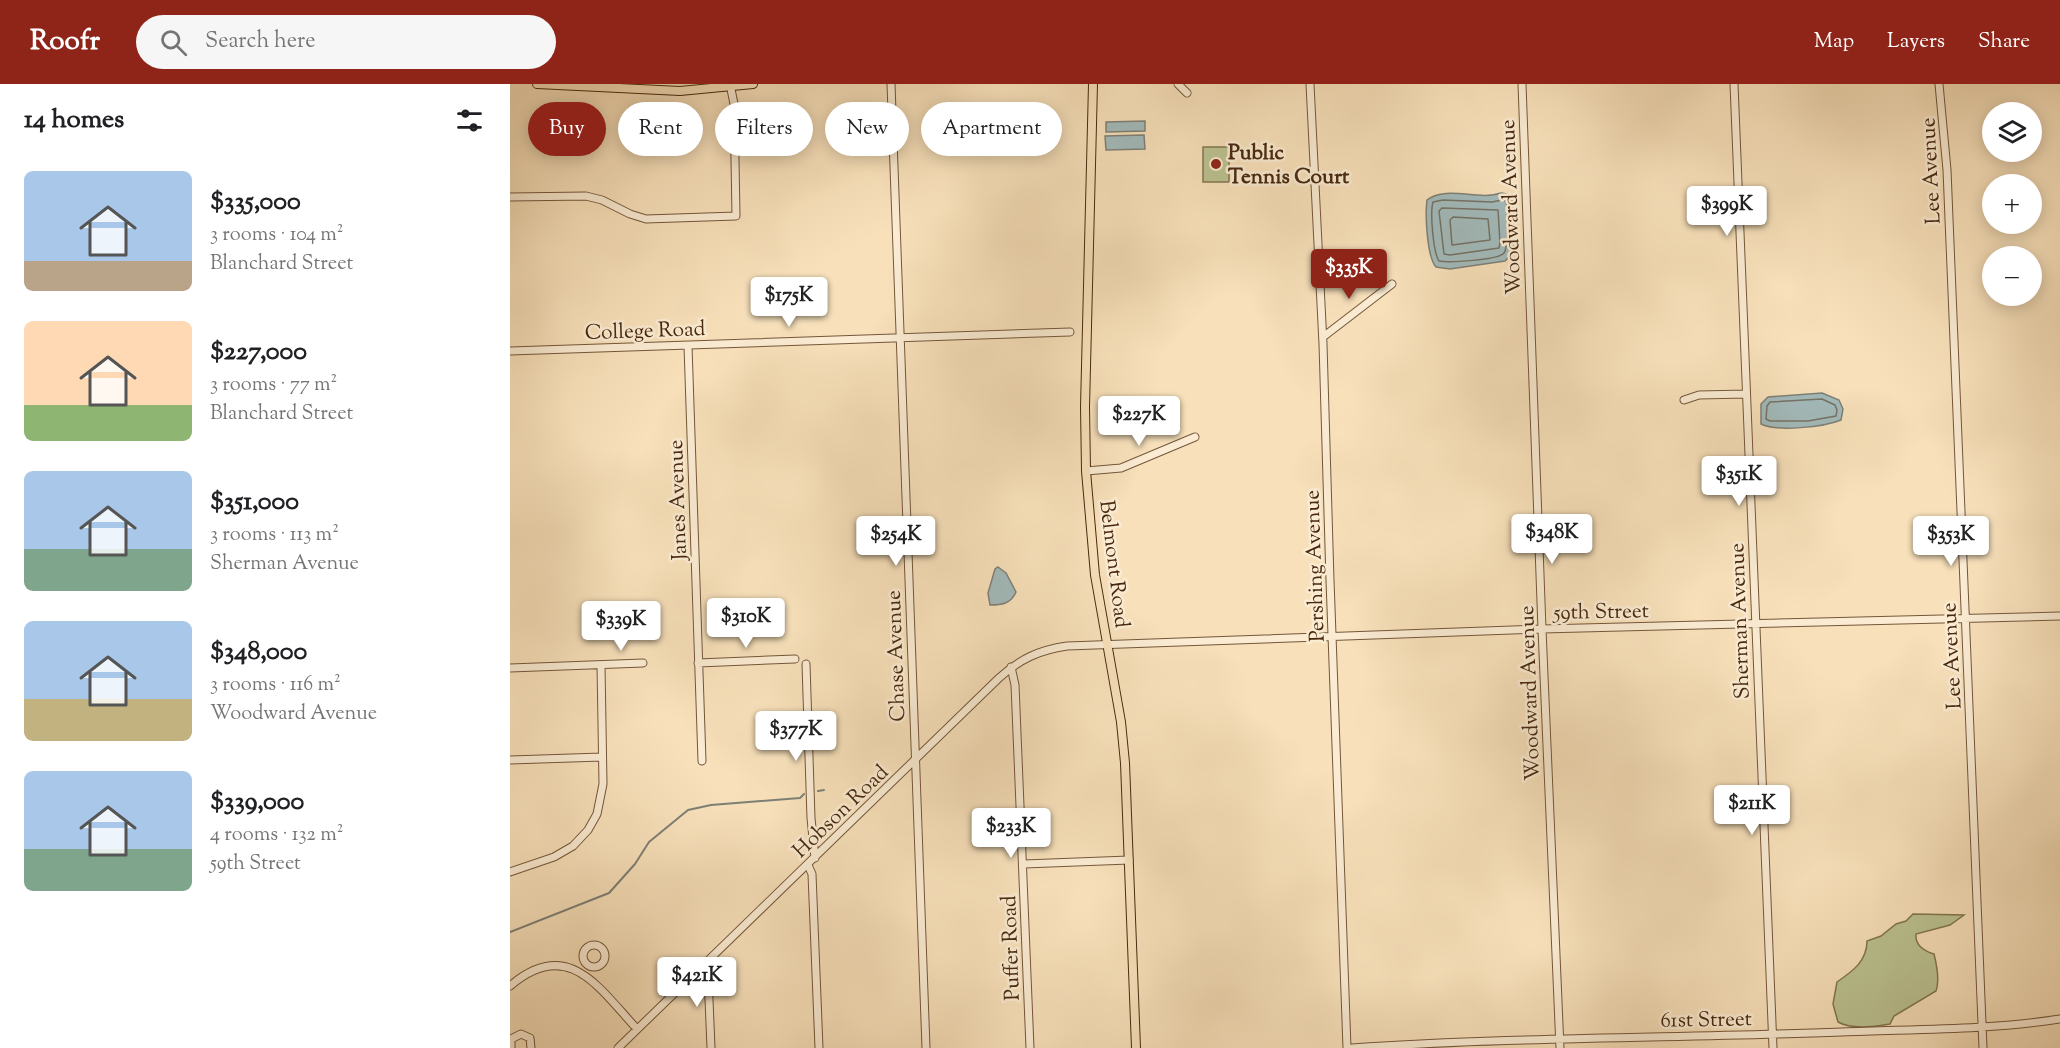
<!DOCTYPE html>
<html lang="en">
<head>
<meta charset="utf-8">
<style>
  body { margin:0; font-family:"Sorts Mill Goudy",serif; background:#f6f6f6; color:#202124; height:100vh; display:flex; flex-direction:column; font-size:22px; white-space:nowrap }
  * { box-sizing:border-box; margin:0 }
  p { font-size:20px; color:#757577 }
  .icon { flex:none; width:33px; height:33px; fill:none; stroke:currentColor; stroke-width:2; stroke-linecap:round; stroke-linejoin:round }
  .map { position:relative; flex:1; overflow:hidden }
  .details { display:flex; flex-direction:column; background:#fff; width:510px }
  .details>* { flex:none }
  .guide { position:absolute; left:18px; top:18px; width:570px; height:54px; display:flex; gap:12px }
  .fabs { position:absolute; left:1472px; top:18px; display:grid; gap:12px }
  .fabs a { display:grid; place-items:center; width:60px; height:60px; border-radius:50%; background:#fff; box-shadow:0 3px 15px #0003; font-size:30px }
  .price { position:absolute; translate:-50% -51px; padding:0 14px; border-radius:6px; background:#fff; color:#222; font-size:20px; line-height:39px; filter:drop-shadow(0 2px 3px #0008) }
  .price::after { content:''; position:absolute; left:50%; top:36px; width:18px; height:14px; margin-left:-9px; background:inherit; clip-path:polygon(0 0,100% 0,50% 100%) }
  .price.current { background:#8f2418; color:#fff }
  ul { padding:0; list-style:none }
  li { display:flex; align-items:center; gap:18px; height:150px; padding:0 24px }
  li span { display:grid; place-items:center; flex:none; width:168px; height:120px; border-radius:9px; color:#555 }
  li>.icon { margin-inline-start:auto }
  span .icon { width:72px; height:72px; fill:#fffc; stroke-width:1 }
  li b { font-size:26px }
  h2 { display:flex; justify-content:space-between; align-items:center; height:72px; padding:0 24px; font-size:26px }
  .tag { padding:0 21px; border-radius:27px; background:#fff; box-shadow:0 3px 15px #0003; font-size:21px; line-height:54px }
  .tag.current { background:#8f2418; color:#fff }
  header { display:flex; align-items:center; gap:36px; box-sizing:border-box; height:84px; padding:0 30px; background:#8f2418; color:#fff }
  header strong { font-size:28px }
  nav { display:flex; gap:33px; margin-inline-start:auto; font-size:21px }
  .search { width:420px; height:54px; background:#f6f6f6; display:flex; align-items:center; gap:15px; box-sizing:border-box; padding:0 21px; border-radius:33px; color:#757577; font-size:22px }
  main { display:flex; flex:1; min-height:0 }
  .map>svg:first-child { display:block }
  .green { fill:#bbc291; stroke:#827650; stroke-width:1.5 }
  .water { fill:#a2babb; stroke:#7e8076; stroke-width:1.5 }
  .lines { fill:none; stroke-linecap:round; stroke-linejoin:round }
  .shore { stroke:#757265; stroke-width:1.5 }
  .stream { stroke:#7e8076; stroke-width:2 }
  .minor-casing { stroke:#74573a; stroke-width:9 }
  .major-casing { stroke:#48290f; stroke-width:10 }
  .minor { stroke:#faebd2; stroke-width:7 }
  .major { stroke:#f7e0ba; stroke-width:8 }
  .poi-dot { fill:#8f2418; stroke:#faebd2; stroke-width:2 }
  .labels { text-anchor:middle; stroke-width:5; stroke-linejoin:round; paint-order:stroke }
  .poi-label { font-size:21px; font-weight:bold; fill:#48290f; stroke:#faebd2; text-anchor:start }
  .street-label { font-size:21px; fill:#48290f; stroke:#faebd2 }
</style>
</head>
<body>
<header>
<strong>Roofr</strong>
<div class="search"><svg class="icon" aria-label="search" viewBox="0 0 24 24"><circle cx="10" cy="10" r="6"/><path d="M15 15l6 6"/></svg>Search here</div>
<nav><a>Map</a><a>Layers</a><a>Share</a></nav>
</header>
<main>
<section class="details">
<h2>14 homes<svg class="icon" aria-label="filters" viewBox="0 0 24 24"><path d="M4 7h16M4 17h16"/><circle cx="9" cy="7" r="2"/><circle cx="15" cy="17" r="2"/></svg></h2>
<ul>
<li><span style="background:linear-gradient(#a9c7e8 75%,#b9a48a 0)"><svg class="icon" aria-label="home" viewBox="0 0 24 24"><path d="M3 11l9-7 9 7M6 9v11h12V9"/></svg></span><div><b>$335,000</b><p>3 rooms · 104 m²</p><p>Blanchard Street</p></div></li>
<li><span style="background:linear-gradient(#ffd9b3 70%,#8fb573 0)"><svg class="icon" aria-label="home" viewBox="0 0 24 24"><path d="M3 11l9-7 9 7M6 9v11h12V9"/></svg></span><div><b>$227,000</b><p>3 rooms · 77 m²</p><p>Blanchard Street</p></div></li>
<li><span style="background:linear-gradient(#a9c7e8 65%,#7fa58c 0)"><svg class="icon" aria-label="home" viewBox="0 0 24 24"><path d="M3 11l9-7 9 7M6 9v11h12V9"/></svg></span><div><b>$351,000</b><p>3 rooms · 113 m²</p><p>Sherman Avenue</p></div></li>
<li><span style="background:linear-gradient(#a9c7e8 65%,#c2b280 0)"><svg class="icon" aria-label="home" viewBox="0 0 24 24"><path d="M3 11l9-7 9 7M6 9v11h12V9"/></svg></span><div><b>$348,000</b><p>3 rooms · 116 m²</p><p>Woodward Avenue</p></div></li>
<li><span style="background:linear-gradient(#a9c7e8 65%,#7fa58c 0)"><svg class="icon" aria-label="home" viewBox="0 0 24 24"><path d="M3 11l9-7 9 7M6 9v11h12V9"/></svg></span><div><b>$339,000</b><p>4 rooms · 132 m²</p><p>59th Street</p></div></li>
</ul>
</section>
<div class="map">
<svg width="1550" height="964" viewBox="0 0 1550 964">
  <rect width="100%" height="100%" fill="#f7e0ba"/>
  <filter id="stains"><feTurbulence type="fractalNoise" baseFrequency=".00333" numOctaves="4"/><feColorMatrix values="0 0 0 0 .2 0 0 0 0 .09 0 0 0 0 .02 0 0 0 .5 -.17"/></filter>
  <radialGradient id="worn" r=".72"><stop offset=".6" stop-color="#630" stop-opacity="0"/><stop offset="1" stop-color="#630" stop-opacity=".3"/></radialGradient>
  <path class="green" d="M693 63H719V98H693Z
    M1403 830 1454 831 1440 841 1406 850C1405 861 1414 867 1424 870 1427 882 1430 896 1426 907L1384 932 1380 940C1364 943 1342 946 1328 938L1323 920 1327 898C1343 887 1357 877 1357 857L1371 852 1386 840 1396 837Z"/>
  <path class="water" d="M635 37V47L596 48V38Z
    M634 51 635 65 596 66 595 52Z
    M991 109 997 110 1002 115 1004 160 1001 171 995 177 940 185 926 183C917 173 915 131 917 116 937 101 968 117 991 109Z
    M1312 309 1329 316 1333 325 1331 336C1314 343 1267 348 1251 340V320L1258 313Z
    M488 483 496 489 506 508C501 520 491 521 480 521L478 509 485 485Z"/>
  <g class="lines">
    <path class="shore" d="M933 116 982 118 992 116 996 117C998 124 998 165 994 169 989 176 938 179 929 177 923 168 920 128 923 118Z
      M932 124 988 126 990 159 989 164 940 171 934 170 929 127Z
      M943 133 978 135 980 156 942 161 940 136Z
      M1312 315 1325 321 1327 326 1326 332 1298 337H1260L1256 335 1257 322 1260 318Z"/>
    <path class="stream" d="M308 707 314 706
      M0 848 99 809 125 780 139 758 178 726 201 721 290 714 294 710"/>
    <g class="minor-casing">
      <path id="minor" d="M381 0 416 964
        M668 0 677 9
        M800 0 813 260 820 496 837 964
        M1012 0 1032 545 1050 964
        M1224 0 1263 964
        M1429 0 1437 86 1473 964
        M0 113 76 112 92 116 120 130 136 135 226 132 224 20 220 0
        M813 253 882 200
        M178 262 192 677
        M0 267 560 248
        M1174 316 1189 311 1236 310
        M576 387 611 384 685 353
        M188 579 285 575
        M296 580 301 734 305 774
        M501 583 505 601 520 964
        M0 584 133 579
        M0 676 92 673
        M514 780 619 776
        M298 781 302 790 309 964
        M0 788 44 773 63 762 78 746 87 730 93 700 91 581
        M73 872a11 11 0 1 1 22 0a11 11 0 1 1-22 0Z
        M195 880 198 891 201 964
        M0 902C58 852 89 904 127 945
        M1 964V955L11 950 20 954 21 964
        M108 964 489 594C510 575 529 566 557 562L1032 545 1550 532
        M842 964C1005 953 1169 954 1332 948 1405 945 1478 946 1550 935"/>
    </g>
    <g class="major-casing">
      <path id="major" d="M27 0 170 7 243 0
        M583 0 575 323 576 387 585 491 611 638 615 679 626 964"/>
    </g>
    <use href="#minor" class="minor"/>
    <use href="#major" class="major"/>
  </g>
  <circle class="poi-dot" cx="706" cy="80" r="6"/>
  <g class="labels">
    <g class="poi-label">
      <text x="718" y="75">Public<tspan x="718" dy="24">Tennis Court</tspan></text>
    </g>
    <g class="street-label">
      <text transform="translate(1420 87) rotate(-93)" y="7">Lee Avenue</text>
      <text transform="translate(1000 123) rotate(-92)" y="7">Woodward Avenue</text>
      <text transform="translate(135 246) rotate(-2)" y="7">College Road</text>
      <text transform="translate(167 416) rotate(-92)" y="7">Janes Avenue</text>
      <text transform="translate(605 480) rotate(83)" y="7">Belmont Road</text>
      <text transform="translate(804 482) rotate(-92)" y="7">Pershing Avenue</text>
      <text transform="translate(1091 527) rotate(-1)" y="7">59th Street</text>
      <text transform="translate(1229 537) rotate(-92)" y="7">Sherman Avenue</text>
      <text transform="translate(385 572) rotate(-92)" y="7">Chase Avenue</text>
      <text transform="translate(1441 572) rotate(-93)" y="7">Lee Avenue</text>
      <text transform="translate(1019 609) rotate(-92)" y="7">Woodward Avenue</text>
      <text transform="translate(330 727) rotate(-44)" y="7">Hobson Road</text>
      <text transform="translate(500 864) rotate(-92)" y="7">Puffer Road</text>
      <text transform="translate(1196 935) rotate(-1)" y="7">61st Street</text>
    </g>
  </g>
  <rect width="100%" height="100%" filter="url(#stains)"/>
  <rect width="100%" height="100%" fill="url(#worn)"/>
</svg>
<div class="fabs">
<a><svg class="icon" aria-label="layers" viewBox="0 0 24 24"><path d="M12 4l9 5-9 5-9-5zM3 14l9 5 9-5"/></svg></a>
<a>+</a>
<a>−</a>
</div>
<b class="price" style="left:1217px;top:153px">$399K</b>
<b class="price current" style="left:839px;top:216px">$335K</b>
<b class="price" style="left:279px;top:244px">$175K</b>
<b class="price" style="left:629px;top:363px">$227K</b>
<b class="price" style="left:1229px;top:423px">$351K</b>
<b class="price" style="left:1042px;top:481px">$348K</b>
<b class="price" style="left:386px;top:483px">$254K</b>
<b class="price" style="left:1441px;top:483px">$353K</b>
<b class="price" style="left:236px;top:565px">$310K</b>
<b class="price" style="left:111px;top:568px">$339K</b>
<b class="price" style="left:286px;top:678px">$377K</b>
<b class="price" style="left:1242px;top:752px">$211K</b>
<b class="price" style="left:501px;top:775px">$233K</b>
<b class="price" style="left:187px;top:924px">$421K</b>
<div class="guide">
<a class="tag current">Buy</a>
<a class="tag">Rent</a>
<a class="tag">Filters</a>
<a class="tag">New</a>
<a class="tag">Apartment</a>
</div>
</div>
</main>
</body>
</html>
